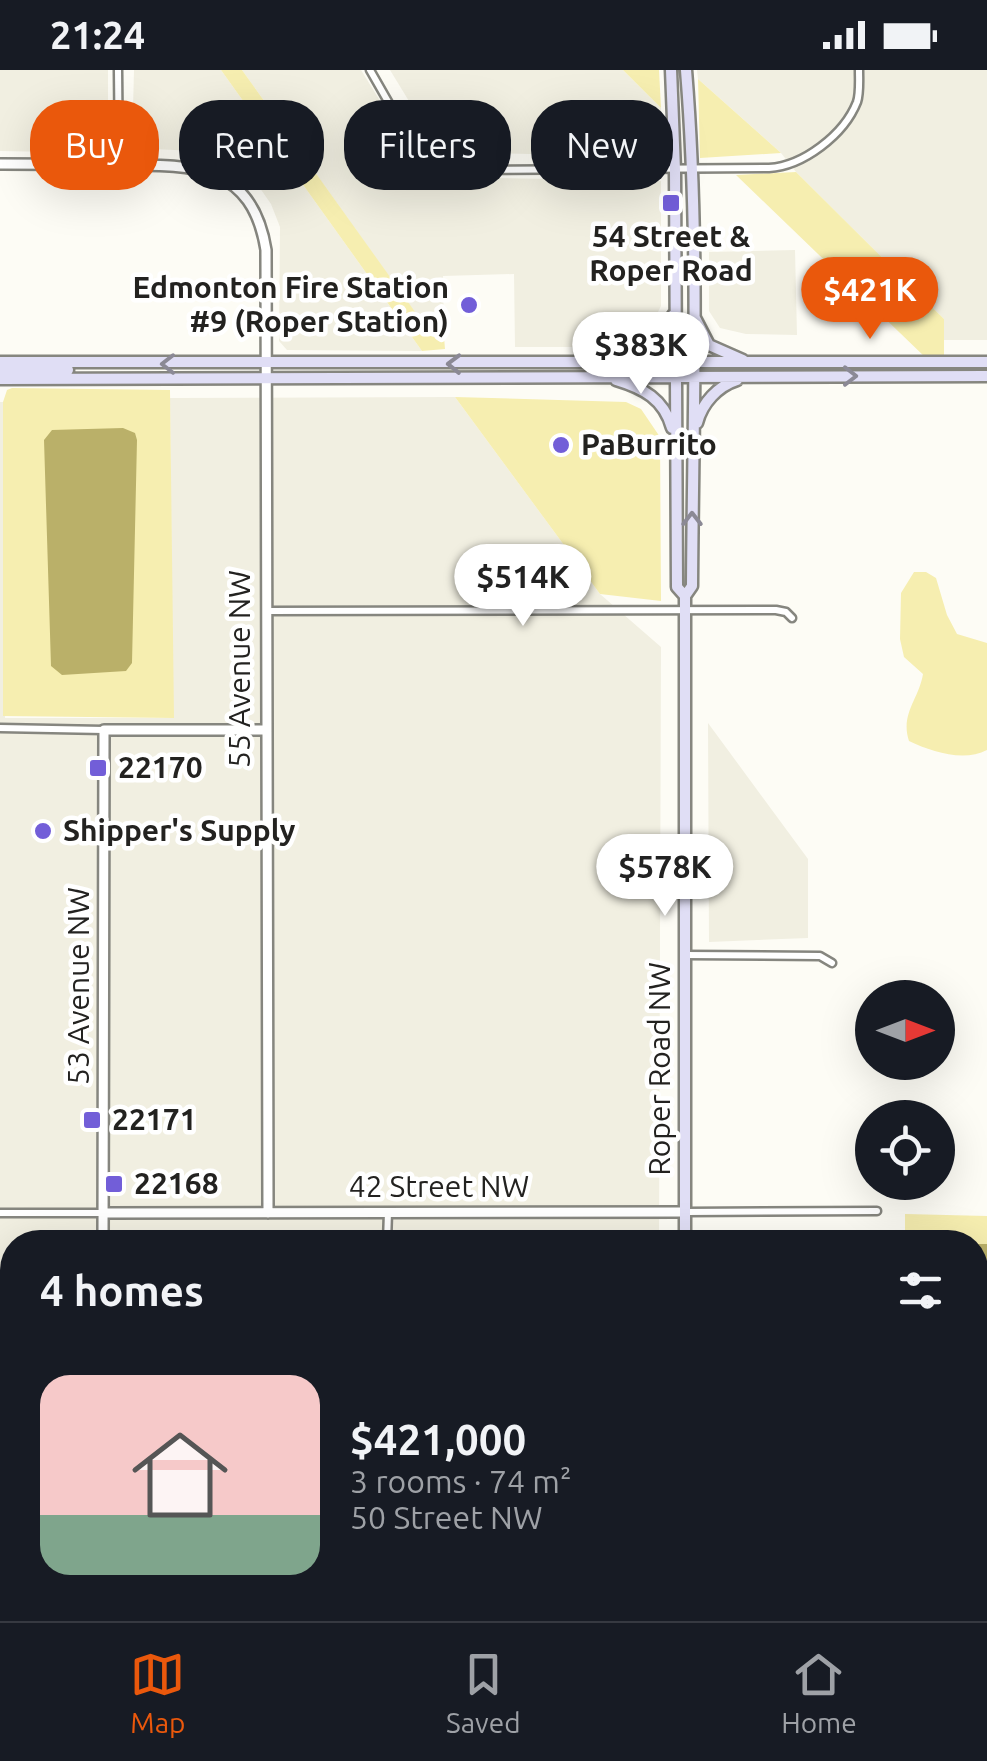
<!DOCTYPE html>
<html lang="en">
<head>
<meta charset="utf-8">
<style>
  body { margin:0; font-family:Ubuntu,sans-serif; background:#20242c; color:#f1f3f6; height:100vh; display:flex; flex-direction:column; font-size:38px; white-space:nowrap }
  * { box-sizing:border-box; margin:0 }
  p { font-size:32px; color:#9ea1a6 }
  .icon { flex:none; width:55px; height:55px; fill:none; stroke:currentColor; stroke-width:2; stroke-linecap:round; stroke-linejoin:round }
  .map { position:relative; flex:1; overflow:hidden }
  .sheet { position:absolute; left:0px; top:1160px; width:988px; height:392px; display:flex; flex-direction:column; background:#171b24; border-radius:40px 40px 0 0; box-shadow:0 10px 40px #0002 }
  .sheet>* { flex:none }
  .banner { position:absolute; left:30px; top:30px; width:928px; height:90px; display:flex; gap:20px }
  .needle { width:65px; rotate:90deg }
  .buttons { position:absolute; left:855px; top:910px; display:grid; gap:20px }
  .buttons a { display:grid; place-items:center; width:100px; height:100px; border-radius:50%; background:#171b24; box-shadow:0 10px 40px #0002; font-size:50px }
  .price { position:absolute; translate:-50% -85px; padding:0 22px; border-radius:35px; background:#fff; color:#222; font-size:32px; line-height:65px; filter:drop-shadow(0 2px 5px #0008) }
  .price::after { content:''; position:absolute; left:50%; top:60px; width:30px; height:22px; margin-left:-15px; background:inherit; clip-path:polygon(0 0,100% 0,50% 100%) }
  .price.selected { background:#ea580c; color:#fff }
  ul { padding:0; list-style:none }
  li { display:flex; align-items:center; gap:30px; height:250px; padding:0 40px }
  li span { display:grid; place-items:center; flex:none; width:280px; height:200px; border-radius:30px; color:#555 }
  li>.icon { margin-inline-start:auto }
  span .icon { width:120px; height:120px; fill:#fffc; stroke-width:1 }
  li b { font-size:42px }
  h2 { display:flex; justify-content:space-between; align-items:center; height:120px; padding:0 40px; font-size:42px }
  .tag { padding:0 35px; border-radius:40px; background:#171b24; box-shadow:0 10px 40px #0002; font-size:35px; line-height:90px }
  .tag.selected { background:#ea580c; color:#fff }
  .status { display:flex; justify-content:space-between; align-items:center; height:70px; padding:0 50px; background:#171b24; direction:ltr }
  .status svg { height:28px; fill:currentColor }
  .dock { display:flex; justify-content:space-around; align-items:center; height:140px; border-top:2px solid #363941; background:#171b24; font-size:28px; color:#9ea1a6 }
  .dock a { display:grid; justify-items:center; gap:5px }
  .dock .selected { color:#ea580c }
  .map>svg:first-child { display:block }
  .built { fill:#f1efe1 }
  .green { fill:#f6eeb0 }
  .water { fill:#bab069 }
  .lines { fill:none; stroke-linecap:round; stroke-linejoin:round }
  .minor-casing { stroke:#86867f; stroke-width:11 }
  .tertiary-casing { stroke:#86867f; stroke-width:14 }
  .secondary-casing { stroke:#86867f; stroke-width:15 }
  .minor { stroke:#fff; stroke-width:6 }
  .tertiary { stroke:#fff; stroke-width:9 }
  .secondary { stroke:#e0def5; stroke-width:10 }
  .oneway { stroke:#8b8995 }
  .poi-dot { fill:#725ed8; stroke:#fff; stroke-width:4 }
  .labels { text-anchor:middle; stroke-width:9; stroke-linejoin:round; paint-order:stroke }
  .poi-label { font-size:30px; font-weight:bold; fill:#232220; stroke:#fff; text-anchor:start }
  .street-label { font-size:30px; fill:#232220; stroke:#fff }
</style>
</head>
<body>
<div class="status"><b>21:24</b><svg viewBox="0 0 49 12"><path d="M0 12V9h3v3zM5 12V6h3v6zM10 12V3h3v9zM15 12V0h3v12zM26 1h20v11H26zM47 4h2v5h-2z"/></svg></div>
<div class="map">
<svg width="987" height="1551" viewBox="0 0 987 1551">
  <rect width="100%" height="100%" fill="#fdfcf5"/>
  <path class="built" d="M0 0H108V83L0 81Z
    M134 0H221L422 281 287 280 279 271 280 157 271 134 255 111 229 94 196 81 132 78Z
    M242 0H361L421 97 438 107 661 111V236L643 272 615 277H515L514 204 443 206 444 267 433 268Z
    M390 0H623L661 38V87L440 82Z
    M697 0H987V270H944V249L796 102 781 83 698 9Z
    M795 180 797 265 746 264 720 258 709 241V182Z
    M455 327 600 524 661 577 659 1172H12V1444H0V332H3L5 648H173L170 328Z
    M708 653 808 789V868L709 872Z
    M103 1540H658V1551H102Z"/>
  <path class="green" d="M221 0H242L433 267H444L445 279 422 281Z
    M624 0H659L661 38 623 0Z
    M698 9 781 83 700 88Z
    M796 102 944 249V288H926L736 105Z
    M12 318 170 320 174 648 3 646V332L7 320Z
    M455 327 626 332 641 339 660 367 661 531 600 524Z
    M914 502H926L936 508 947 545 957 564 987 573V680C964 692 932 682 909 671 900 644 919 629 923 604L904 587 900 569 901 523Z
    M905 1144 987 1146V1551H899V1540H975V1172H905Z"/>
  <path class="water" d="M123 358 135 363 137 370 132 593 126 601 62 605 51 596 44 370 52 360Z
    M975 1174H987V1351L982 1410 975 1438Z"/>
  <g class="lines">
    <g class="minor-casing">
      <path id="minor" d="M118 0 119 95
        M370 0 414 77 435 95 458 100 769 98C803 96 844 65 857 32 860 23 859 10 859 0
        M266 541 776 540 786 542 792 548
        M0 658 104 660
        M685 885 820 886 832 893
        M686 1142 877 1141
        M0 1143H104
        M387 1172 388 1142
        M384 1551V1540"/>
    </g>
    <g class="tertiary-casing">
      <path id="tertiary" d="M0 94C39 94 78 94 117 95 190 95 252 92 266 180L268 1143
        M104 1143 685 1142
        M103 1172 104 660H265
        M101 1551V1540"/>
    </g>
    <g class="secondary-casing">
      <path id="secondary" d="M671 0 675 100 677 517 685 526
        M695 248 709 275 743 290
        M633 290 655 278 673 245
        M0 292H987
        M0 302 68 300
        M0 309 987 306
        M616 310C643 318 664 329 672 358
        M697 353C702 333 718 316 737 310
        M685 1172V526L692 516C693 344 700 171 686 0
        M682 1551V1540"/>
    </g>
    <use href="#minor" class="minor"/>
    <use href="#tertiary" class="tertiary"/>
    <use href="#secondary" class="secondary"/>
  </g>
  <defs><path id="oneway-chevron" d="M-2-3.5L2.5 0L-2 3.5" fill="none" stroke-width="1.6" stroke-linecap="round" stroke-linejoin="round" transform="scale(2.5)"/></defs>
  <g class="oneway">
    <use href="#oneway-chevron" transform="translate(168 294) rotate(-180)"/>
    <use href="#oneway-chevron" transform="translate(454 294) rotate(-179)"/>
    <use href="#oneway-chevron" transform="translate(850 306)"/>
    <use href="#oneway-chevron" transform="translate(692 449) rotate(-90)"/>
  </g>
  <g class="poi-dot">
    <rect x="661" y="123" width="20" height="20" rx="5"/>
    <circle cx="469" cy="235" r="10"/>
    <circle cx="561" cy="375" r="10"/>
    <rect x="88" y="688" width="20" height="20" rx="5"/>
    <circle cx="43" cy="761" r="10"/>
    <rect x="82" y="1040" width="20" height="20" rx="5"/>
    <rect x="104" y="1104" width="20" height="20" rx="5"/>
  </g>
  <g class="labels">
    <g class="poi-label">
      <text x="671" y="177" text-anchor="middle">54 Street &amp;<tspan x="671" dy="34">Roper Road</tspan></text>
      <text x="449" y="228" text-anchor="end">Edmonton Fire Station<tspan x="449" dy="34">#9 (Roper Station)</tspan></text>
      <text x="581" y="385">PaBurrito</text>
      <text x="118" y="708">22170</text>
      <text x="63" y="771">Shipper's Supply</text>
      <text x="112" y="1060">22171</text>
      <text x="134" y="1124">22168</text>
    </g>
    <g class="street-label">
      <text transform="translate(240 599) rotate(-90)" y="10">55 Avenue NW</text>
      <text transform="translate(79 916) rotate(-90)" y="10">53 Avenue NW</text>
      <text transform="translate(660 999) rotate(-90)" y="10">Roper Road NW</text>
      <text x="439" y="1127">42 Street NW</text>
    </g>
  </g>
</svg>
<div class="buttons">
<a><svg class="needle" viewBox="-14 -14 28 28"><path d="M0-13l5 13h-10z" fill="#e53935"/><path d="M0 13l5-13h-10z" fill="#9ea1a6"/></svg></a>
<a><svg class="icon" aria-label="locate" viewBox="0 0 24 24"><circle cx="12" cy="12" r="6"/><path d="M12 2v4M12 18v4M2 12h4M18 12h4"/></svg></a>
</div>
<b class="price selected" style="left:870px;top:272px">$421K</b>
<b class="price" style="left:641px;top:327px">$383K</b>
<b class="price" style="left:523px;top:559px">$514K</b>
<b class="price" style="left:665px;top:849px">$578K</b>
<div class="banner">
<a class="tag selected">Buy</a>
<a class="tag">Rent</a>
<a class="tag">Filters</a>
<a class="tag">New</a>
</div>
<section class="sheet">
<h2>4 homes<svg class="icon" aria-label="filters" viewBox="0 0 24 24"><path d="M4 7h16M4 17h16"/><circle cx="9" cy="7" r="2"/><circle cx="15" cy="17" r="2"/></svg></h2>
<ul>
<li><span style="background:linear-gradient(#f6c9c9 70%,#7fa58c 0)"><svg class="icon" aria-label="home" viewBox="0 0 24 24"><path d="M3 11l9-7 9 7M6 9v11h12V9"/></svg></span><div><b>$421,000</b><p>3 rooms · 74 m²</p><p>50 Street NW</p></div></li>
</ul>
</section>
</div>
<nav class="dock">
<a class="selected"><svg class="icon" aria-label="map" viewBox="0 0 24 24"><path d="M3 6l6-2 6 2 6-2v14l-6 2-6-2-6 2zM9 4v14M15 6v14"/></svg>Map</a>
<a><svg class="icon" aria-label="saved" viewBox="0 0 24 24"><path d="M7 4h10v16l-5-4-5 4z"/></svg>Saved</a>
<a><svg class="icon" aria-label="home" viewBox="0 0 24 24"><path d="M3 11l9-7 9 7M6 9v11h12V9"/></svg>Home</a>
</nav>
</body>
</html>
